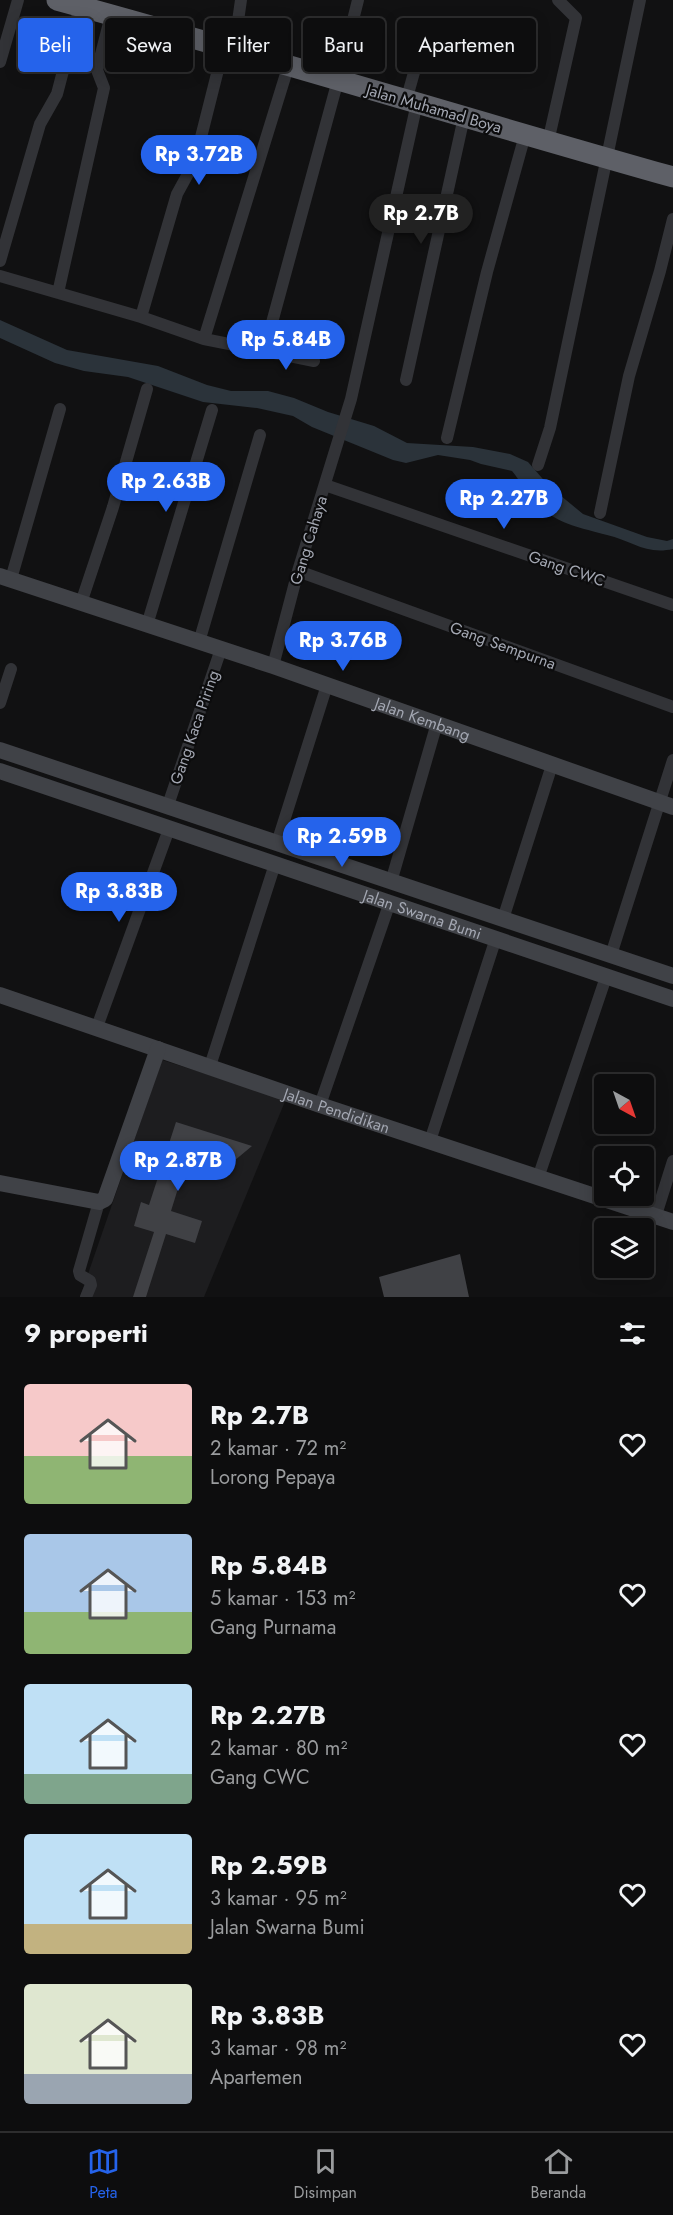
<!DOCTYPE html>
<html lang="id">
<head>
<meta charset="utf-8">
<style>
  body { margin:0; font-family:Jost,sans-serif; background:#161617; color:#f1f3f6; height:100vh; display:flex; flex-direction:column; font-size:22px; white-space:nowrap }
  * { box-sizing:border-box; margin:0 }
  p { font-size:20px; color:#9a9c9e }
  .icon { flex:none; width:33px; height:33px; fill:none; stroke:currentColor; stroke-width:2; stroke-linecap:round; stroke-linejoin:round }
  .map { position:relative; height:1297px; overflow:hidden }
  .side { display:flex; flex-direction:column; background:#0d0d0e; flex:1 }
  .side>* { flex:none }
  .banner { position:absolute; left:18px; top:18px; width:638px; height:54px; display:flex; gap:12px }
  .needle { width:39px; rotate:140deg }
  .controls { position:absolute; left:594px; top:1074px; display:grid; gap:12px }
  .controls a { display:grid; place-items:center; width:60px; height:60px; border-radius:6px; background:#0d0d0e; box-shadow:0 3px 15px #0003,0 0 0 2px #2d2d2e; font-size:30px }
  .price { position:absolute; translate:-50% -51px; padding:0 14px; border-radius:21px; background:#2563eb; color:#fff; font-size:20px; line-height:39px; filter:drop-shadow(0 2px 3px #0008) }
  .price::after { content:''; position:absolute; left:50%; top:36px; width:18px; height:14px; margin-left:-9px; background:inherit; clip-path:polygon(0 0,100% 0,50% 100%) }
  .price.selected { background:#222; color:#fff }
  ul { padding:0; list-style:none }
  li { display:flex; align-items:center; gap:18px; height:150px; padding:0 24px }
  li span { display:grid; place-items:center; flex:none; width:168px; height:120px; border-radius:6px; color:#555 }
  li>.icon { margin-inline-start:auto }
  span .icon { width:72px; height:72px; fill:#fffc; stroke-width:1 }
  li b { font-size:26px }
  h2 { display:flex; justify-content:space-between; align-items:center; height:72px; padding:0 24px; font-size:26px }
  .tag { padding:0 21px; border-radius:6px; background:#0d0d0e; box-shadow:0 3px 15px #0003,0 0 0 2px #2d2d2e; font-size:21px; line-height:54px }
  .tag.selected { background:#2563eb; color:#fff }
  .dock { display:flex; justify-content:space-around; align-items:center; height:84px; border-top:2px solid #2d2d2e; background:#0d0d0e; font-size:16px; color:#9a9c9e }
  .dock a { display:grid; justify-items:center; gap:3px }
  .dock .selected { color:#2563eb }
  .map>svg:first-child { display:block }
  .built { fill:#1d1d1f }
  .water { fill:#2b333a }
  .building { fill:#404145 }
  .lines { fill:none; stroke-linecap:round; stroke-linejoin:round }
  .street { stroke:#323337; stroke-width:12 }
  .secondary { stroke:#404247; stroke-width:16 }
  .highway { stroke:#5e6067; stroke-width:21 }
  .labels { text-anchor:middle; stroke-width:4.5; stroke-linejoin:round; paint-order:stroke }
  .street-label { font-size:16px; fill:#a3a7b2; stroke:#0c0c0d }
</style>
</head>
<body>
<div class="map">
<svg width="673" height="1297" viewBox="0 0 673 1297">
  <rect width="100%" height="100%" fill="#111112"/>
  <path class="built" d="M162 1060 286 1099 204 1297H80Z"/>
  <path class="water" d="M0 320 67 350 158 366 207 385 231 391H268L294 398 328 412 374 426 407 443 473 447 510 454 528 462 549 486 583 514 647 537 667 541 673 539V549C646 555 632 541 607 535 578 527 560 525 536 504 526 496 521 481 512 471L481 464 470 460 438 455 406 463 393 460 312 427 293 416 257 408 203 402 128 377 84 371 55 363 0 338Z"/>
  <path class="building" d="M176 1122 252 1146 228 1166 189 1153 171 1211 202 1221 195 1243 166 1234 146 1297H133L154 1232 134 1226 141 1202 149 1205Z
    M460 1254 469 1297H384L379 1277Z"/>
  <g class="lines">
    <path class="street" d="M234 49 241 0
      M0 62 18 0
      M406 101 422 44
      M548 142 576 18 558 0
      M0 261 40 124 57 94 80 6
      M0 276 141 317 204 339 314 361
      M58 293 104 88 97 70 111 15
      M141 317 177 194 195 161 224 46
      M204 339 289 64
      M264 352 338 80 358 0
      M406 380 464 117
      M447 438 487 272 525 135
      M538 465 550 428 640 0
      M325 485 673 605
      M600 513 629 376 660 271 673 219
      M298 571 673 707
      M11 579 60 409
      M81 603 113 507 147 389
      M147 625 212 410
      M199 642 260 435
      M273 666 298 571 351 399 417 103
      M0 703 11 669
      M168 805 221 649
      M277 843 327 685
      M391 882 437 723
      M503 919 552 765
      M611 955 673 760
      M97 1027 169 829
      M210 1066 275 864
      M320 1105 390 902
      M430 1141 496 938
      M538 1178 606 977
      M656 1215 673 1161
      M86 1297 91 1285 90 1281 80 1275 79 1271 99 1202"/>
    <g class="secondary">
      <path id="s1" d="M0 576 273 666 673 807"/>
      <path d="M0 750 673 976"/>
      <path id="s2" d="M0 771 673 999"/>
      <path id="s3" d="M0 995 320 1105 673 1222"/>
      <path d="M0 1183 99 1202 105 1199 158 1049"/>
    </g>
    <path class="highway" d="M57 0C263 56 467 119 673 177"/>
  </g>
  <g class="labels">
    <g class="street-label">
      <text transform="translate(434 108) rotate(16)" y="6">Jalan Muhamad Boya</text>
      <text transform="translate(308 540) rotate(-73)" y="6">Gang Cahaya</text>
      <text transform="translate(567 568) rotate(19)" y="6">Gang CWC</text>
      <text transform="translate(503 645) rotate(20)" y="6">Gang Sempurna</text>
      <text dy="6" stroke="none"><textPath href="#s1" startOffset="446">Jalan Kembang</textPath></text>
      <text transform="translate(194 727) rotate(-71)" y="6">Gang Kaca Piring</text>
      <text dy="6" stroke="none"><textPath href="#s2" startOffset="446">Jalan Swarna Bumi</textPath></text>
      <text dy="6" stroke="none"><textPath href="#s3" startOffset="356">Jalan Pendidikan</textPath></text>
    </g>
  </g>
</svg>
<div class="controls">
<a><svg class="needle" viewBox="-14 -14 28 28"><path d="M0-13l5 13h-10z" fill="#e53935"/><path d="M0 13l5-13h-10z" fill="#9a9c9e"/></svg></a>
<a><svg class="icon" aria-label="locate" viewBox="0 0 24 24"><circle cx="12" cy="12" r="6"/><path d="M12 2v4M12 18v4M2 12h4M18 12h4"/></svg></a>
<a><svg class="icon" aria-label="layers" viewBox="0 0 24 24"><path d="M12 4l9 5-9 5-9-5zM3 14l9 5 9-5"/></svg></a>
</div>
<b class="price" style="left:199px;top:186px">Rp 3.72B</b>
<b class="price selected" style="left:421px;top:245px">Rp 2.7B</b>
<b class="price" style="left:286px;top:371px">Rp 5.84B</b>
<b class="price" style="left:166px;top:513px">Rp 2.63B</b>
<b class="price" style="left:504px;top:530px">Rp 2.27B</b>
<b class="price" style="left:343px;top:672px">Rp 3.76B</b>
<b class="price" style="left:342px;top:868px">Rp 2.59B</b>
<b class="price" style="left:119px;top:923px">Rp 3.83B</b>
<b class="price" style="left:178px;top:1192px">Rp 2.87B</b>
<div class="banner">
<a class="tag selected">Beli</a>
<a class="tag">Sewa</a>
<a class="tag">Filter</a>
<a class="tag">Baru</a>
<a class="tag">Apartemen</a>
</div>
</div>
<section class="side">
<h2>9 properti<svg class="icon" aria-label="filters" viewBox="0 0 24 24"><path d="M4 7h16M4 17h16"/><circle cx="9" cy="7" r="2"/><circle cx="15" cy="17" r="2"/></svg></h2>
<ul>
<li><span style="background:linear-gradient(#f6c9c9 60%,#8fb573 0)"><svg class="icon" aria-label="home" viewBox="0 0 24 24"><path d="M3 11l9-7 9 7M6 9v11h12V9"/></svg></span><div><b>Rp 2.7B</b><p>2 kamar · 72 m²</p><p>Lorong Pepaya</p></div><svg class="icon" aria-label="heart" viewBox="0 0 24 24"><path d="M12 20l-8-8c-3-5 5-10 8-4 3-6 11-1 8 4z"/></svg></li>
<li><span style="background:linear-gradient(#a9c7e8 65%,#8fb573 0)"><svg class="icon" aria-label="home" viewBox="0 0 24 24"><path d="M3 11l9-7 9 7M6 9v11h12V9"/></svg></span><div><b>Rp 5.84B</b><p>5 kamar · 153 m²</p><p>Gang Purnama</p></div><svg class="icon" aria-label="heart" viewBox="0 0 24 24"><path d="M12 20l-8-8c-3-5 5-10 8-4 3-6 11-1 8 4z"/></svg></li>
<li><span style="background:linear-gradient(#bfe0f5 75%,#7fa58c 0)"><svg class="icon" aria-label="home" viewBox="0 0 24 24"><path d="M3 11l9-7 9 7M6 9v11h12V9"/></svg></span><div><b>Rp 2.27B</b><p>2 kamar · 80 m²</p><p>Gang CWC</p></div><svg class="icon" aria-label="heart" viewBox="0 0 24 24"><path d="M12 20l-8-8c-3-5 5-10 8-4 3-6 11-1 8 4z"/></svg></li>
<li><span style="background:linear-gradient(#bfe0f5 75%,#c2b280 0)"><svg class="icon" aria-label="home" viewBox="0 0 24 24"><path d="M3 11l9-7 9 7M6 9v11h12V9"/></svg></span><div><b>Rp 2.59B</b><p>3 kamar · 95 m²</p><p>Jalan Swarna Bumi</p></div><svg class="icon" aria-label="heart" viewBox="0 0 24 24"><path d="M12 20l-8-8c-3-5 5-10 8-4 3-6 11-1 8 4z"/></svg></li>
<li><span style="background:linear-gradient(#dfe7d0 75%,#9aa5b1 0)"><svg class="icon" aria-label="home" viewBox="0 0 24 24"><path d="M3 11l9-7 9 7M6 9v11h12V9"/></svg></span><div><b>Rp 3.83B</b><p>3 kamar · 98 m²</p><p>Apartemen</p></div><svg class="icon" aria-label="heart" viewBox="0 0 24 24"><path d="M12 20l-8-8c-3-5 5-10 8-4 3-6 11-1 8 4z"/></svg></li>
</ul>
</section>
<nav class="dock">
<a class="selected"><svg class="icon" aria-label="map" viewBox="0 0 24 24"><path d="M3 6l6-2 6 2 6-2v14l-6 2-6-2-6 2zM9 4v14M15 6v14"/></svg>Peta</a>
<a><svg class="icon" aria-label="saved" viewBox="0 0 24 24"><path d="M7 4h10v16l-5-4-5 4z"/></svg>Disimpan</a>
<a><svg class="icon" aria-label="home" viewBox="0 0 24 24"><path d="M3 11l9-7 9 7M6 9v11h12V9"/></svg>Beranda</a>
</nav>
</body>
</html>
